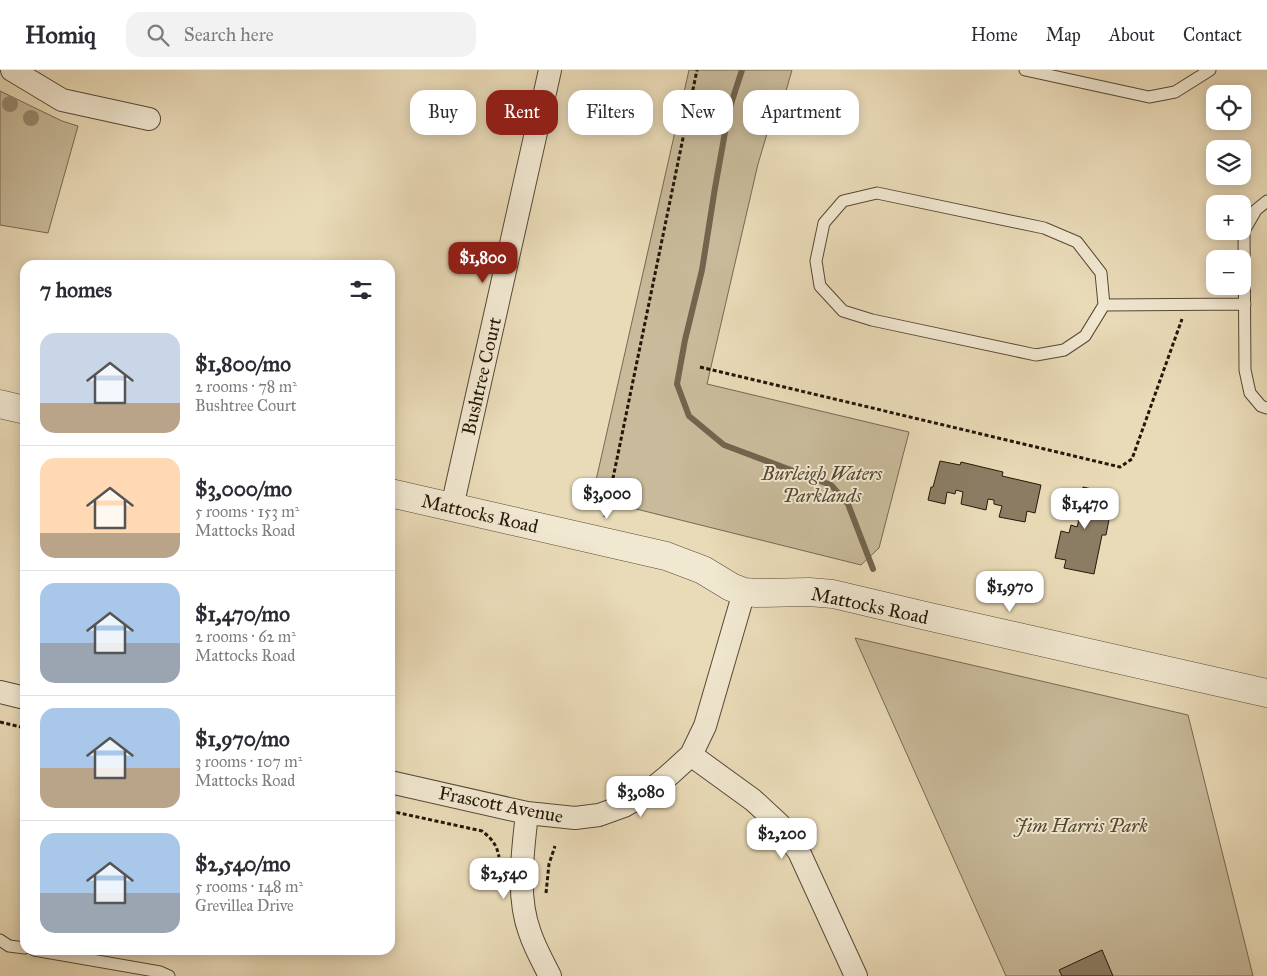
<!DOCTYPE html>
<html lang="en">
<head>
<meta charset="utf-8">
<style>
  body { margin:0; font-family:"IM FELL Great Primer",serif; background:#f2f2f3; color:#2b2b33; height:100vh; display:flex; flex-direction:column; font-size:19px; white-space:nowrap }
  * { box-sizing:border-box; margin:0 }
  p { font-size:16px; color:#7c7c81 }
  .icon { flex:none; width:28px; height:28px; fill:none; stroke:currentColor; stroke-width:2; stroke-linecap:round; stroke-linejoin:round }
  .map { position:relative; flex:1; overflow:hidden }
  .sheet { position:absolute; left:20px; top:190px; width:375px; height:695px; display:flex; flex-direction:column; background:#fff; border-radius:15px; box-shadow:0 2px 12px #0003 }
  .sheet>* { flex:none }
  .guide { position:absolute; left:410px; top:20px; width:475px; height:45px; display:flex; gap:10px }
  .tools { position:absolute; left:1206px; top:15px; display:grid; gap:10px }
  .tools a { display:grid; place-items:center; width:45px; height:45px; border-radius:10px; background:#fff; box-shadow:0 2px 12px #0003; font-size:25px }
  .price { position:absolute; translate:-50% -42px; padding:0 11px; border-radius:10px; background:#fff; color:#222; font-size:16px; line-height:32px; filter:drop-shadow(0 1px 2px #0008) }
  .price::after { content:''; position:absolute; left:50%; top:30px; width:15px; height:11px; margin-left:-8px; background:inherit; clip-path:polygon(0 0,100% 0,50% 100%) }
  .price.selected { background:#8f2418; color:#fff }
  ul { padding:0; list-style:none }
  li { display:flex; align-items:center; gap:15px; height:125px; padding:0 20px }
  li+li { border-top:1px solid #e1e1e2 }
  li span { display:grid; place-items:center; flex:none; width:140px; height:100px; border-radius:15px; color:#555 }
  li>.icon { margin-inline-start:auto }
  span .icon { width:60px; height:60px; fill:#fffc; stroke-width:1 }
  li b { font-size:21px }
  h2 { display:flex; justify-content:space-between; align-items:center; height:60px; padding:0 20px; font-size:21px }
  .chip { padding:0 18px; border-radius:15px; background:#fff; box-shadow:0 2px 12px #0003; font-size:18px; line-height:45px }
  .chip.selected { background:#8f2418; color:#fff }
  header { display:flex; align-items:center; gap:30px; box-sizing:border-box; height:70px; padding:0 25px; background:#fff; border-bottom:1px solid #e1e1e2 }
  header strong { font-size:24px }
  nav { display:flex; gap:28px; margin-inline-start:auto; font-size:18px }
  .search { width:350px; height:45px; background:#f2f2f3; display:flex; align-items:center; gap:12px; box-sizing:border-box; padding:0 18px; border-radius:15px; color:#7c7c81; font-size:19px }
  .map>svg:first-child { display:block }
  .green { fill:#c8ba9a; stroke:#766852 }
  .lines { fill:none; stroke-linecap:round; stroke-linejoin:round }
  .stream { stroke:#73644e; stroke-width:6 }
  .building { fill:#8b7d64; stroke:#241709 }
  .service-casing { stroke:#564835; stroke-width:13 }
  .minor-casing { stroke:#564835; stroke-width:24 }
  .tertiary-casing { stroke:#564835; stroke-width:29 }
  .path { stroke:#241709; stroke-width:3; stroke-dasharray:4 2.5; stroke-linecap:butt }
  .service { stroke:#f1e8d1; stroke-width:11 }
  .minor { stroke:#f1e8d1; stroke-width:22 }
  .tertiary { stroke:#f1e8d1; stroke-width:28 }
  .tree { fill:#988a6f }
  .labels { text-anchor:middle; stroke-width:4; stroke-linejoin:round; paint-order:stroke }
  .street-label { font-size:19px; fill:#241709; stroke:#f1e8d1 }
  .park-label { font-size:19px; font-style:italic; fill:#554834; stroke:#f1e8d1 }
</style>
</head>
<body>
<header>
<strong>Homiq</strong>
<div class="search"><svg class="icon" aria-label="search" viewBox="0 0 24 24"><circle cx="10" cy="10" r="6"/><path d="M15 15l6 6"/></svg>Search here</div>
<nav><a>Home</a><a>Map</a><a>About</a><a>Contact</a></nav>
</header>
<div class="map">
<svg width="1267" height="906" viewBox="0 0 1267 906">
  <rect width="100%" height="100%" fill="#eadbb8"/>
  <filter id="stains"><feTurbulence type="fractalNoise" baseFrequency=".004" numOctaves="4"/><feColorMatrix values="0 0 0 0 .2 0 0 0 0 .09 0 0 0 0 .02 0 0 0 .5 -.17"/></filter>
  <radialGradient id="worn" r=".72"><stop offset=".6" stop-color="#630" stop-opacity="0"/><stop offset="1" stop-color="#630" stop-opacity=".3"/></radialGradient>
  <path class="green" d="M689 0H792L786 21 772 47 758 94 707 314 909 362 879 478 861 495 592 428Z
    M0 21 62 51 78 56 48 163 0 155Z
    M855 568 1188 645 1253 906H1006Z"/>
  <g class="lines">
    <path class="stream" d="M742 0 729 40 715 118 702 200 685 270 677 314 689 346 724 375 831 415 848 434 873 499"/>
  </g>
  <path class="building" d="M940 391 960 395 961 392 1003 402 1002 406 1041 415 1035 443 1027 441 1025 452 999 447 1002 436 994 434V430L988 429 986 440 961 434 963 422 956 420 955 424 947 422 945 434 928 430 931 417H933Z
    M1083 417 1114 424 1106 465H1102L1094 504 1064 498 1066 490 1055 488 1061 461 1069 463 1071 455 1077 457 1079 450 1067 448 1073 423 1082 425Z
    M1102 880 1113 906H1062L1059 900Z"/>
  <g class="lines">
    <g class="service-casing">
      <path id="service" d="M1025 0 1149 27 1175 22 1210 0
        M877 123 1044 158 1077 172 1101 203 1104 235 1085 266 1064 280 1036 285 872 250 843 241 820 216 816 191 824 153 843 131Z
        M1267 131 1256 140 1244 161 1245 300 1250 323 1261 336 1267 338
        M1104 235 1245 234
        M0 870 9 876 25 878
        M34 880 160 902 169 906"/>
    </g>
    <g class="minor-casing">
      <path id="minor" d="M12 0 62 30 149 49
        M452 437 550 0
        M0 622 25 628
        M691 685 753 730 779 754 799 782 856 906
        M390 712 527 743 575 748 599 745 624 736 647 723 669 705 691 685 705 656 744 522
        M527 743C523 781 516 826 530 863 535 878 543 892 550 906"/>
    </g>
    <g class="tertiary-casing">
      <path id="tertiary" d="M0 334 25 340
        M390 423 666 486 703 500 731 517 744 522 757 523 809 522 833 524 926 546 1267 623"/>
    </g>
    <path class="path" d="M700 297 1120 397 1132 389 1182 249
      M605 447 697 0
      M0 652 25 658
      M390 741 482 761C492 769 497 775 499 787
      M546 823 549 794 555 776"/>
    <use href="#service" class="service"/>
    <use href="#minor" class="minor"/>
    <use href="#tertiary" class="tertiary"/>
  </g>
  <g class="tree">
    <circle cx="10" cy="34" r="8"/>
    <circle cx="31" cy="48" r="8"/>
  </g>
  <g class="labels">
    <g class="street-label">
      <text transform="translate(481 306) rotate(-77)" y="7">Bushtree Court</text>
      <text transform="translate(480 443) rotate(13)" y="7">Mattocks Road</text>
      <text transform="translate(870 535) rotate(12)" y="7">Mattocks Road</text>
      <text transform="translate(501 734) rotate(11)" y="7">Frascott Avenue</text>
    </g>
    <g class="park-label">
      <text x="822" y="410">Burleigh Waters<tspan x="822" dy="22">Parklands</tspan></text>
      <text x="1081" y="762">Jim Harris Park</text>
    </g>
  </g>
  <rect width="100%" height="100%" filter="url(#stains)"/>
  <rect width="100%" height="100%" fill="url(#worn)"/>
</svg>
<div class="tools">
<a><svg class="icon" aria-label="locate" viewBox="0 0 24 24"><circle cx="12" cy="12" r="6"/><path d="M12 2v4M12 18v4M2 12h4M18 12h4"/></svg></a>
<a><svg class="icon" aria-label="layers" viewBox="0 0 24 24"><path d="M12 4l9 5-9 5-9-5zM3 14l9 5 9-5"/></svg></a>
<a>+</a>
<a>−</a>
</div>
<b class="price selected" style="left:483px;top:214px">$1,800</b>
<b class="price" style="left:607px;top:450px">$3,000</b>
<b class="price" style="left:1085px;top:460px">$1,470</b>
<b class="price" style="left:1010px;top:543px">$1,970</b>
<b class="price" style="left:641px;top:748px">$3,080</b>
<b class="price" style="left:782px;top:790px">$2,200</b>
<b class="price" style="left:504px;top:830px">$2,540</b>
<div class="guide">
<a class="chip">Buy</a>
<a class="chip selected">Rent</a>
<a class="chip">Filters</a>
<a class="chip">New</a>
<a class="chip">Apartment</a>
</div>
<section class="sheet">
<h2>7 homes<svg class="icon" aria-label="filters" viewBox="0 0 24 24"><path d="M4 7h16M4 17h16"/><circle cx="9" cy="7" r="2"/><circle cx="15" cy="17" r="2"/></svg></h2>
<ul>
<li><span style="background:linear-gradient(#c9d6e8 70%,#b9a48a 0)"><svg class="icon" aria-label="home" viewBox="0 0 24 24"><path d="M3 11l9-7 9 7M6 9v11h12V9"/></svg></span><div><b>$1,800/mo</b><p>2 rooms · 78 m²</p><p>Bushtree Court</p></div></li>
<li><span style="background:linear-gradient(#ffd9b3 75%,#b9a48a 0)"><svg class="icon" aria-label="home" viewBox="0 0 24 24"><path d="M3 11l9-7 9 7M6 9v11h12V9"/></svg></span><div><b>$3,000/mo</b><p>5 rooms · 153 m²</p><p>Mattocks Road</p></div></li>
<li><span style="background:linear-gradient(#a9c7e8 60%,#9aa5b1 0)"><svg class="icon" aria-label="home" viewBox="0 0 24 24"><path d="M3 11l9-7 9 7M6 9v11h12V9"/></svg></span><div><b>$1,470/mo</b><p>2 rooms · 62 m²</p><p>Mattocks Road</p></div></li>
<li><span style="background:linear-gradient(#a9c7e8 60%,#b9a48a 0)"><svg class="icon" aria-label="home" viewBox="0 0 24 24"><path d="M3 11l9-7 9 7M6 9v11h12V9"/></svg></span><div><b>$1,970/mo</b><p>3 rooms · 107 m²</p><p>Mattocks Road</p></div></li>
<li><span style="background:linear-gradient(#a9c7e8 60%,#9aa5b1 0)"><svg class="icon" aria-label="home" viewBox="0 0 24 24"><path d="M3 11l9-7 9 7M6 9v11h12V9"/></svg></span><div><b>$2,540/mo</b><p>5 rooms · 148 m²</p><p>Grevillea Drive</p></div></li>
</ul>
</section>
</div>
</body>
</html>
